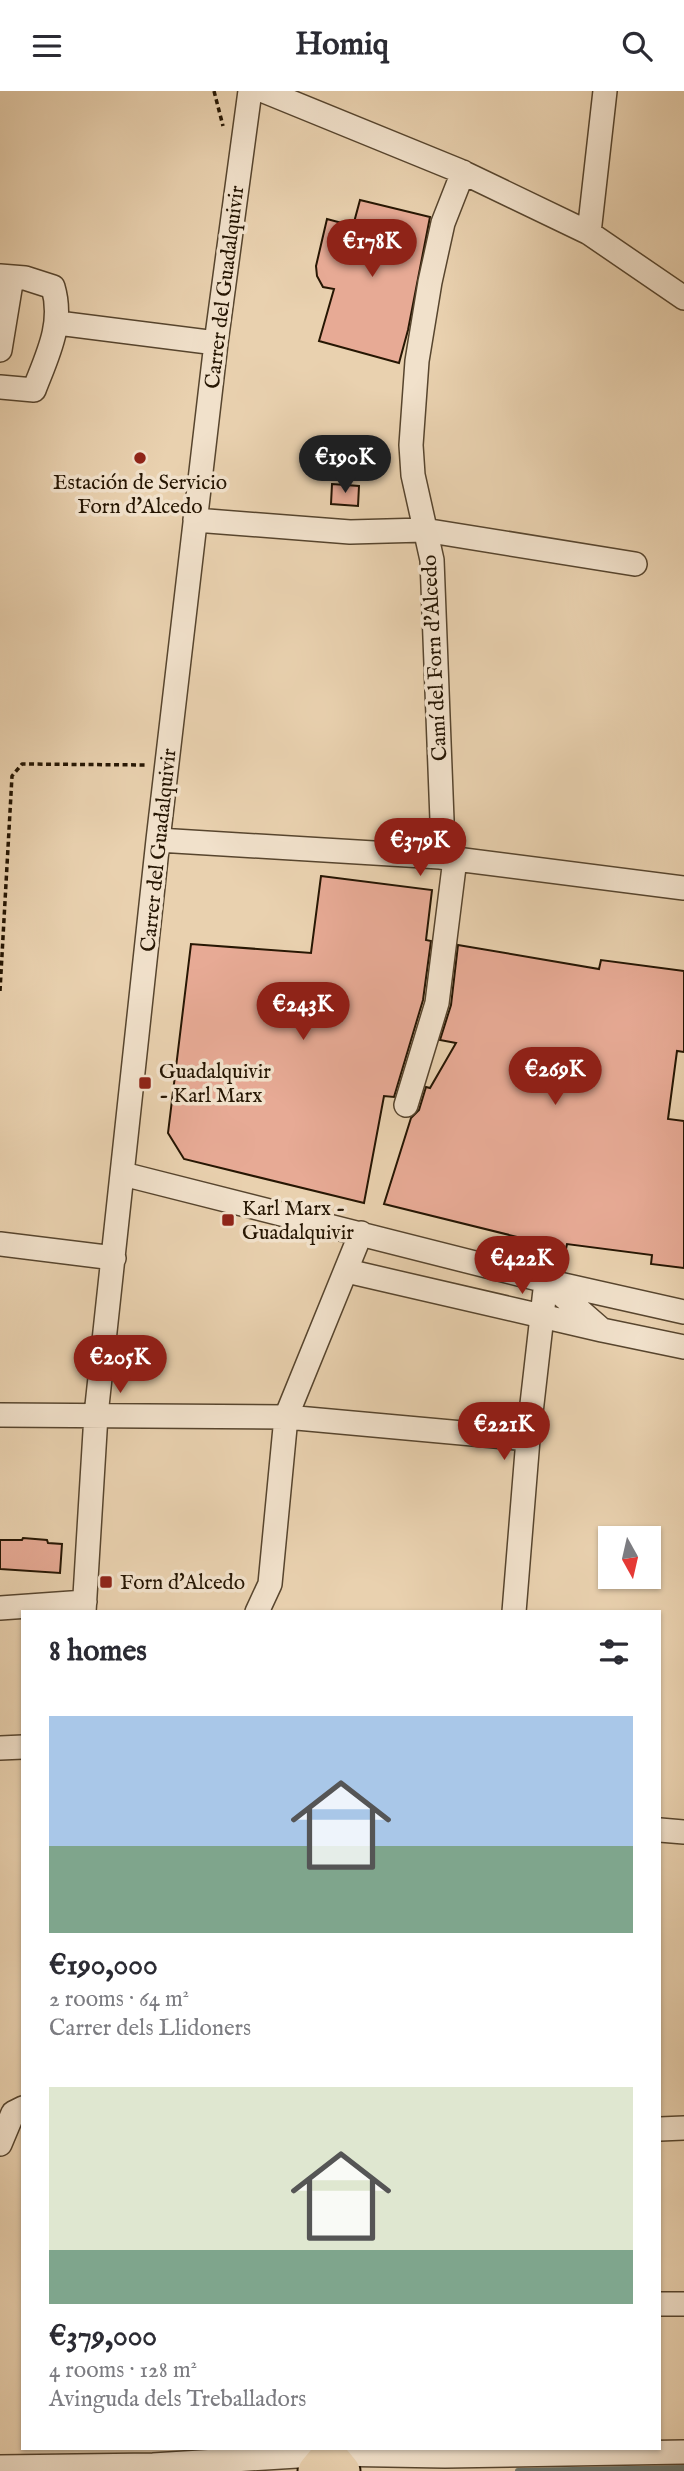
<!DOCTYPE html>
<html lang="en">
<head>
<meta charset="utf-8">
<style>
  body { margin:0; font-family:"IM FELL English",serif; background:#f7f7f7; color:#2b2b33; height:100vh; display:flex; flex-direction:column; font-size:26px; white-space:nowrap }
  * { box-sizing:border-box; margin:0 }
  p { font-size:23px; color:#7c7c81 }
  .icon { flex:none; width:38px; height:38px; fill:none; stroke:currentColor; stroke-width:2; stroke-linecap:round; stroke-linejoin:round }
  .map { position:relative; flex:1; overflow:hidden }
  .details { position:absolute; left:21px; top:1519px; width:640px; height:840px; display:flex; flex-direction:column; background:#fff; border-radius:0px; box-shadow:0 2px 5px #0004 }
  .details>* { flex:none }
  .needle { width:46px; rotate:172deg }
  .fabs { position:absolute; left:598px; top:1435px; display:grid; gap:14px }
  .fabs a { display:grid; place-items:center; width:63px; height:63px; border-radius:0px; background:#fff; box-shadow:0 2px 5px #0004; font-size:35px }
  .price { position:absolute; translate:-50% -60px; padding:0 16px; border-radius:24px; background:#8f2418; color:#fff; font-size:23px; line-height:46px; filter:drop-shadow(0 2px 4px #0008) }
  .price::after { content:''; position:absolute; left:50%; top:42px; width:21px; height:16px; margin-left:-10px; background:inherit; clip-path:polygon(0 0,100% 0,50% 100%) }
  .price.active { background:#222; color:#fff }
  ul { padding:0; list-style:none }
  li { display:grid; align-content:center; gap:14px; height:371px; padding:0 28px }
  li span { display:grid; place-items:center; height:217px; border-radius:0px; color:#555 }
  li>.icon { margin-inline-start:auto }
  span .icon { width:126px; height:126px; fill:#fffc; stroke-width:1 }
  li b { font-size:30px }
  h2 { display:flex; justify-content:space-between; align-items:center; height:84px; padding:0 28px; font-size:30px }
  header { display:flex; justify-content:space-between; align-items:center; height:91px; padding:0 28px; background:#fff; font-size:32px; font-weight:700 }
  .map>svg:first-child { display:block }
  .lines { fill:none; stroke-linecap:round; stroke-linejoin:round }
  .stream { stroke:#6b756d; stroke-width:6 }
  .building { fill:#e7aa95; stroke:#261603; stroke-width:2 }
  .minor-casing { stroke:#57452e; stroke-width:26 }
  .highway-casing { stroke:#261603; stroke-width:37 }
  .path { stroke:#261603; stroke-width:3.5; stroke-dasharray:5 3.5; stroke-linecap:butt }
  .minor { stroke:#f1e1cb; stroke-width:23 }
  .highway { stroke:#e9d1af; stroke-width:33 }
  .poi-dot { fill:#8f2418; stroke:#f1e1cb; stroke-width:2.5 }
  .labels { text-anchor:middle; stroke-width:7; stroke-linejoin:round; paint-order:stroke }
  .street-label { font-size:21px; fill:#261603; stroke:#f1e1cb }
  .poi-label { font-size:21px; fill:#261603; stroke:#f1e1cb; text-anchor:start }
</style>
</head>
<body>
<header><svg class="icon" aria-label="menu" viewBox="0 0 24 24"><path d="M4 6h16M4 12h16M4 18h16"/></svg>Homiq<svg class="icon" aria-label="search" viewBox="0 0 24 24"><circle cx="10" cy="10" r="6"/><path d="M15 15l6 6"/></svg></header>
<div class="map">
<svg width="684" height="2380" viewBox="0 0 684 2380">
  <rect width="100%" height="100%" fill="#e9d1af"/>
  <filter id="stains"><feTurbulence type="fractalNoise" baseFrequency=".00286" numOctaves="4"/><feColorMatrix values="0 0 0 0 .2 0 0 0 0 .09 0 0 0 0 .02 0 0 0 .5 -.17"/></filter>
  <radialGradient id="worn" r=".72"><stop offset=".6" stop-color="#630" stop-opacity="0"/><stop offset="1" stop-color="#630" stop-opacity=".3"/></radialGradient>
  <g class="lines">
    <path class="stream" d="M518 2380 684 2377"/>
  </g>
  <path class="building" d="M360 109 430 126 408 239 399 272 319 250 334 198 323 196 317 185 316 175 327 128 353 135Z
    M332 393 359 395 358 415 331 413Z
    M321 785 432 799 426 849 431 850 423 909 394 1006 384 1005 364 1112 184 1068 168 1042 191 853 311 862Z
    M458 854 599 878 601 869 684 880V961L677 960 668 1028 684 1030V1177L651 1173 652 1164 567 1153 566 1158 384 1113 411 1027 419 1019 426 996 430 997 456 952 440 949 451 914Z
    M23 1447 47 1449 48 1452 62 1453 60 1482 0 1478V1449H22Z"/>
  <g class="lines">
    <g class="minor-casing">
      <path id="minor" d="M264 0 460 80 589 142 684 207
        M589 142 605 0
        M0 185 25 187 53 196C64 233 47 265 34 299L0 296
        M58 232 216 252
        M0 259 12 186
        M195 429 350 441 424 439 635 473
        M158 749 440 766 684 797
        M440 766 442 729 432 469 413 384 411 354 417 270 430 191 443 132 463 81
        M406 1014 437 912 455 768
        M123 1083 546 1190 684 1221
        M0 1153 114 1167
        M347 1180 602 1239
        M548 1192 602 1239 684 1256
        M0 1324 286 1326 528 1348
        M0 1517 85 1511
        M84 1521 96 1324 158 749 216 252 250 0
        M257 1521 270 1493 286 1326 361 1142
        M514 1521 528 1348 546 1190
        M0 1657 23 1656
        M660 1739 684 1741
        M660 2038 684 2037
        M0 2053 13 2022 23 2017
        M660 2213H684
        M0 2376 153 2374 329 2363 445 2365 684 2361"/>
    </g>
    <g class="highway-casing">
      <path id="highway" d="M315 2380 329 2363 343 2380"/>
    </g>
    <path class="path" d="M214 0 223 35
      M0 900 12 685 22 673 147 674"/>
    <use href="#minor" class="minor"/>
    <use href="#highway" class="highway"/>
  </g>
  <g class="poi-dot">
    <circle cx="140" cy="367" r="7"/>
    <rect x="138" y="985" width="14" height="14" rx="3.5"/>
    <rect x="221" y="1122" width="14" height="14" rx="3.5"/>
    <rect x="99" y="1484" width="14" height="14" rx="3.5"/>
  </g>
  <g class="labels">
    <g class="street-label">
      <text transform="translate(224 196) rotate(-83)" y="7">Carrer del Guadalquivir</text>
      <text transform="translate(434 567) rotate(-93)" y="7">Camí del Forn d'Alcedo</text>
      <text transform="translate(158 759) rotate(-84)" y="7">Carrer del Guadalquivir</text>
    </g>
    <g class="poi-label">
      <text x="140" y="398" text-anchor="middle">Estación de Servicio<tspan x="140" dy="24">Forn d'Alcedo</tspan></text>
      <text x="159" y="987">Guadalquivir<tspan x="159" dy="24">- Karl Marx</tspan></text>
      <text x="242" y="1124">Karl Marx -<tspan x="242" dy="24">Guadalquivir</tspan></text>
      <text x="120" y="1498">Forn d'Alcedo</text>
    </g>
  </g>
  <rect width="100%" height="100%" filter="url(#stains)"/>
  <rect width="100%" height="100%" fill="url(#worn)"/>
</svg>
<div class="fabs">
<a><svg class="needle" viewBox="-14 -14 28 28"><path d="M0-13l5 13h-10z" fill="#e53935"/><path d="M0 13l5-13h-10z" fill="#7c7c81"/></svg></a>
</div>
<b class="price" style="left:372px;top:188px">€178K</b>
<b class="price active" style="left:345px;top:404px">€190K</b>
<b class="price" style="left:420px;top:787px">€379K</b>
<b class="price" style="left:303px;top:951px">€243K</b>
<b class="price" style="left:555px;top:1016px">€269K</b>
<b class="price" style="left:522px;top:1205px">€422K</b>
<b class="price" style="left:120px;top:1304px">€205K</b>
<b class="price" style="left:504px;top:1371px">€221K</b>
<section class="details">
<h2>8 homes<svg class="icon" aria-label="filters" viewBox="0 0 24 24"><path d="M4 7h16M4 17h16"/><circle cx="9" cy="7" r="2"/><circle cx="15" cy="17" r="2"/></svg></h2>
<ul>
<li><span style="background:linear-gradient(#a9c7e8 60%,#7fa58c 0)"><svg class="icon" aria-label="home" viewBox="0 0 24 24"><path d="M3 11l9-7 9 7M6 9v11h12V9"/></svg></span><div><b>€190,000</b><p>2 rooms · 64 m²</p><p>Carrer dels Llidoners</p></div></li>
<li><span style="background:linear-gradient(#dfe7d0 75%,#7fa58c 0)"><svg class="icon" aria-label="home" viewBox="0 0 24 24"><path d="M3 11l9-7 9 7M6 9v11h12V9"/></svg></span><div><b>€379,000</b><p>4 rooms · 128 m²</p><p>Avinguda dels Treballadors</p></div></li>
</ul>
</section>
</div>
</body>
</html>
